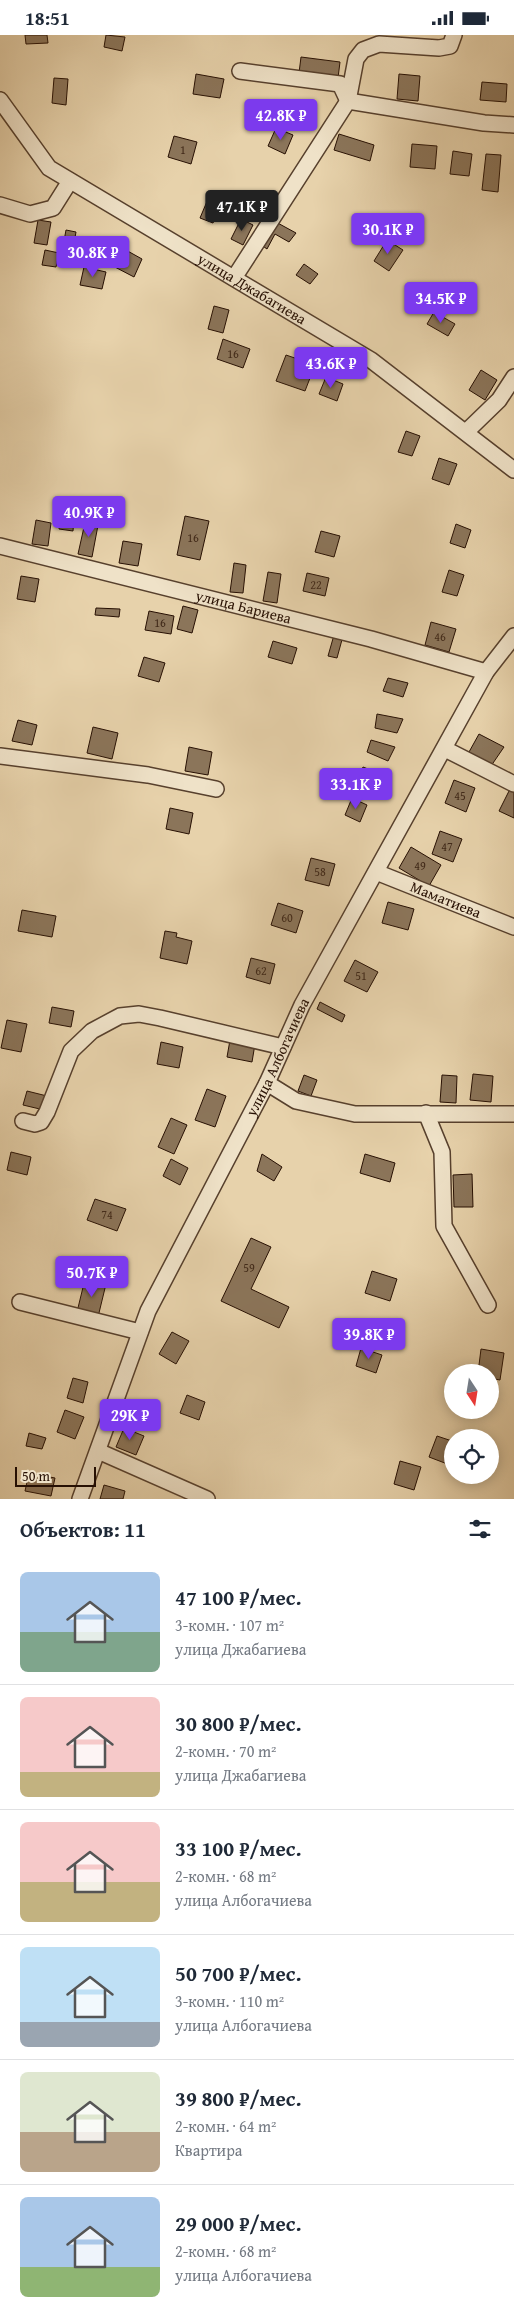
<!DOCTYPE html>
<html lang="ru">
<head>
<meta charset="utf-8">
<style>
  body { margin:0; font-family:"Gentium Book Plus",serif; background:#f2f2f3; color:#1f2937; height:100vh; display:flex; flex-direction:column; font-size:19px; white-space:nowrap }
  * { box-sizing:border-box; margin:0 }
  p { font-size:16px; color:#747a83 }
  .icon { flex:none; width:28px; height:28px; fill:none; stroke:currentColor; stroke-width:2; stroke-linecap:round; stroke-linejoin:round }
  .map { position:relative; height:1464px; overflow:hidden }
  .drawer { display:flex; flex-direction:column; background:#fff; flex:1 }
  .drawer>* { flex:none }
  .needle { width:32px; rotate:168deg }
  .buttons { position:absolute; left:444px; top:1329px; display:grid; gap:10px }
  .buttons a { display:grid; place-items:center; width:55px; height:55px; border-radius:50%; background:#fff; box-shadow:0 2px 12px #0003; font-size:25px }
  .scale { position:absolute; left:15px; bottom:12px; width:81px; box-sizing:border-box; padding-left:5px; border:2px solid #271003; border-top:0; font-size:14px; line-height:18px; white-space:nowrap; color:#271003; -webkit-text-stroke:4px #efe2c8; paint-order:stroke }
  .price { position:absolute; translate:-50% -42px; padding:0 11px; border-radius:5px; background:#7c3aed; color:#fff; font-size:16px; line-height:32px; filter:drop-shadow(0 1px 2px #0008) }
  .price::after { content:''; position:absolute; left:50%; top:30px; width:15px; height:11px; margin-left:-8px; background:inherit; clip-path:polygon(0 0,100% 0,50% 100%) }
  .price.on { background:#222; color:#fff }
  ul { padding:0; list-style:none }
  li { display:flex; align-items:center; gap:15px; height:125px; padding:0 20px }
  li+li { border-top:1px solid #e0e1e3 }
  li span { display:grid; place-items:center; flex:none; width:140px; height:100px; border-radius:8px; color:#555 }
  li>.icon { margin-inline-start:auto }
  span .icon { width:60px; height:60px; fill:#fffc; stroke-width:1 }
  li b { font-size:21px }
  h2 { display:flex; justify-content:space-between; align-items:center; height:60px; padding:0 20px; font-size:21px }
  .status { display:flex; justify-content:space-between; align-items:center; height:35px; padding:0 25px; background:#fff; direction:ltr }
  .status svg { height:14px; fill:currentColor }
  .map>svg:first-child { display:block }
  .building { fill:#8b755a; stroke:#271003 }
  .lines { fill:none; stroke-linecap:round; stroke-linejoin:round }
  .minor-casing { stroke:#57402d; stroke-width:18 }
  .minor { stroke:#efe2c8; stroke-width:15 }
  .labels { text-anchor:middle; stroke-width:4.5; stroke-linejoin:round; paint-order:stroke }
  .number-label { font-size:12px; fill:#402919 }
  .street-label { font-size:15px; fill:#271003; stroke:#efe2c8 }
</style>
</head>
<body>
<div class="status"><b>18:51</b><svg viewBox="0 0 49 12"><path d="M0 12V9h3v3zM5 12V6h3v6zM10 12V3h3v9zM15 12V0h3v12zM26 1h20v11H26zM47 4h2v5h-2z"/></svg></div>
<div class="map">
<svg width="514" height="1464" viewBox="0 0 514 1464">
  <rect width="100%" height="100%" fill="#e7d2ab"/>
  <filter id="stains"><feTurbulence type="fractalNoise" baseFrequency=".004" numOctaves="4"/><feColorMatrix values="0 0 0 0 .2 0 0 0 0 .09 0 0 0 0 .02 0 0 0 .5 -.17"/></filter>
  <radialGradient id="worn" r=".72"><stop offset=".6" stop-color="#630" stop-opacity="0"/><stop offset="1" stop-color="#630" stop-opacity=".3"/></radialGradient>
  <path class="building" d="M25 0H47L48 8 26 9Z
    M106 0 125 2 122 16 104 12Z
    M301 22 340 27 338 43 299 38Z
    M196 39 224 44 220 63 193 59Z
    M399 39 420 41 418 66 397 64Z
    M54 43 68 44 66 70 52 68Z
    M482 47 507 49 506 67 480 65Z
    M276 93 293 100 285 119 268 111Z
    M339 99 374 110 370 126 334 115Z
    M174 101 197 107 191 129 168 122Z
    M412 109 437 111 435 134 410 132Z
    M453 116 472 119 469 141 450 139Z
    M486 119 501 120 498 157 482 155Z
    M211 157 224 163 213 188 200 183Z
    M241 184 253 190 243 210 231 204Z
    M38 185 51 187 47 210 34 208Z
    M274 186 296 198 289 207 275 199 267 214 260 209Z
    M66 195 76 197 72 219 62 217Z
    M387 205 403 215 389 236 374 226Z
    M124 214 142 224 134 242 113 231Z
    M45 215 59 218 56 232 42 230Z
    M304 229 318 239 310 249 296 240Z
    M84 232 106 237 102 254 80 250Z
    M214 271 229 275 223 298 208 294Z
    M434 277 455 289 448 301 427 289Z
    M223 304 250 314 243 333 217 324Z
    M286 320 315 330 305 356 276 346Z
    M481 335 497 345 485 365 469 355Z
    M326 342 343 349 337 366 319 359Z
    M406 396 420 401 412 421 398 417Z
    M439 423 457 429 449 450 432 444Z
    M61 470 75 471 73 496 59 494Z
    M185 481 209 486 200 525 177 520Z
    M86 483 99 485 92 522 78 519Z
    M36 485 51 488 48 511 32 509Z
    M456 489 471 495 465 513 450 508Z
    M321 496 340 501 334 522 315 517Z
    M123 506 142 509 138 531 119 528Z
    M234 528 246 530 243 558 230 557Z
    M449 535 464 540 457 561 442 557Z
    M268 537 281 539 277 568 263 566Z
    M307 538 329 543 325 561 303 556Z
    M21 541 39 544 35 567 17 564Z
    M183 571 198 575 192 598 177 594Z
    M96 573 120 574 119 582 95 580Z
    M149 576 174 581 171 599 145 595Z
    M431 587 456 594 449 617 425 610Z
    M334 600 343 601 337 623 328 621Z
    M273 606 297 613 292 629 268 622Z
    M144 622 165 628 159 647 138 641Z
    M388 643 408 648 403 662 383 656Z
    M377 679 403 684 397 698 375 693Z
    M18 685 37 690 32 710 12 706Z
    M93 692 118 698 112 724 87 718Z
    M479 699 504 712 491 731 469 717Z
    M371 705 395 712 388 726 367 717Z
    M189 712 212 717 208 740 185 736Z
    M363 732 383 740 376 759 355 751Z
    M454 745 475 753 466 777 445 768Z
    M510 754 514 756V783L499 776Z
    M352 763 367 770 360 787 345 780Z
    M170 773 193 778 189 799 166 794Z
    M440 796 462 804 453 827 432 819Z
    M411 812 441 830 429 851 399 833Z
    M311 823 335 829 329 851 305 845Z
    M388 867 414 874 408 895 382 888Z
    M278 868 303 876 296 898 271 890Z
    M22 875 56 881 52 902 18 896Z
    M165 896 177 898 176 902 192 906 187 929 160 923Z
    M251 923 275 929 270 949 246 942Z
    M355 925 378 937 367 957 344 946Z
    M320 967 345 980 342 987 317 974Z
    M52 972 74 976 71 992 49 988Z
    M7 985 27 989 21 1017 1 1013Z
    M230 1005 255 1009 252 1027 227 1022Z
    M161 1007 183 1012 179 1033 157 1029Z
    M473 1039 493 1041 491 1067 470 1065Z
    M304 1040 317 1045 311 1061 298 1056Z
    M442 1040 457 1041 456 1068 440 1067Z
    M207 1054 226 1061 215 1092 195 1085Z
    M27 1056 47 1061 44 1075 23 1070Z
    M171 1083 187 1090 174 1119 158 1112Z
    M11 1117 31 1122 27 1140 7 1135Z
    M262 1119 282 1132 274 1146 257 1136Z
    M365 1119 395 1128 390 1147 360 1138Z
    M171 1124 188 1133 180 1150 163 1141Z
    M472 1139 473 1172H454L453 1140Z
    M95 1164 126 1174 117 1196 87 1185Z
    M251 1203 271 1212 251 1254 289 1272 279 1293 221 1266Z
    M372 1236 397 1244 390 1266 365 1258Z
    M85 1244 106 1249 98 1282 77 1277Z
    M172 1297 189 1306 176 1329 159 1319Z
    M361 1313 382 1320 376 1338 356 1331Z
    M481 1314 504 1318 500 1345 490 1343V1338H478Z
    M73 1343 88 1347 83 1368 67 1363Z
    M187 1360 205 1367 199 1385 180 1378Z
    M65 1375 84 1382 75 1404 57 1397Z
    M124 1393 144 1401 136 1420 116 1412Z
    M29 1398 46 1403 42 1414 26 1411Z
    M437 1401 452 1406 450 1430 429 1422Z
    M400 1426 421 1432 414 1455 394 1449Z
    M29 1438 55 1443 51 1461 25 1456Z
    M104 1450 125 1456 123 1464H100Z"/>
  <g class="lines">
    <g class="minor-casing">
      <g id="minor">
        <path d="M240 36 340 49 348 66 484 88 514 90"/>
        <path id="s1" d="M0 65 49 133 371 325 514 435"/>
        <path d="M0 170 30 179 53 173 70 146"/>
        <path d="M234 243 348 66 356 24 363 15 379 9 439 13 450 11 454 0"/>
        <path d="M466 397 499 365 514 342"/>
        <path id="s2" d="M0 511 371 604 486 637"/>
        <path d="M445 714 514 749"/>
        <path d="M0 721 148 740 216 754"/>
        <path id="s3" d="M376 837 514 892"/>
        <path d="M267 1048 296 1066 355 1079H514"/>
        <path d="M426 1078 442 1117 444 1191 488 1270"/>
        <path d="M23 1086 35 1089 41 1087 47 1077 71 1016 92 996 120 981 139 979 160 983 283 1012"/>
        <path d="M20 1267 140 1297"/>
        <path d="M98 1416 207 1464"/>
        <path id="s4" d="M80 1464 148 1276 267 1048 302 970 486 637 514 601"/>
      </g>
    </g>
    <use href="#minor" class="minor"/>
  </g>
  <g class="labels">
    <g class="number-label">
      <text x="183" y="119">1</text>
      <text x="233" y="323">16</text>
      <text x="193" y="507">16</text>
      <text x="316" y="554">22</text>
      <text x="160" y="592">16</text>
      <text x="440" y="606">46</text>
      <text x="460" y="765">45</text>
      <text x="447" y="816">47</text>
      <text x="420" y="835">49</text>
      <text x="320" y="841">58</text>
      <text x="287" y="887">60</text>
      <text x="261" y="940">62</text>
      <text x="361" y="945">51</text>
      <text x="107" y="1184">74</text>
      <text x="249" y="1237">59</text>
    </g>
    <g class="street-label">
      <text dy="5" stroke="none"><textPath href="#s1" startOffset="320">улица Джабагиева</textPath></text>
      <text dy="5" stroke="none"><textPath href="#s2" startOffset="251">улица Бариева</textPath></text>
      <text dy="5" stroke="none"><textPath href="#s3" startOffset="75">Маматиева</textPath></text>
      <text dy="5" stroke="none"><textPath href="#s4" startOffset="485">улица Албогачиева</textPath></text>
    </g>
  </g>
  <rect width="100%" height="100%" filter="url(#stains)"/>
  <rect width="100%" height="100%" fill="url(#worn)"/>
</svg>
<div class="buttons">
<a><svg class="needle" viewBox="-14 -14 28 28"><path d="M0-13l5 13h-10z" fill="#e53935"/><path d="M0 13l5-13h-10z" fill="#747a83"/></svg></a>
<a><svg class="icon" aria-label="locate" viewBox="0 0 24 24"><circle cx="12" cy="12" r="6"/><path d="M12 2v4M12 18v4M2 12h4M18 12h4"/></svg></a>
</div>
<div class="scale">50 m</div>
<b class="price" style="left:281px;top:106px">42.8K ₽</b>
<b class="price on" style="left:242px;top:197px">47.1K ₽</b>
<b class="price" style="left:388px;top:220px">30.1K ₽</b>
<b class="price" style="left:93px;top:243px">30.8K ₽</b>
<b class="price" style="left:441px;top:289px">34.5K ₽</b>
<b class="price" style="left:331px;top:354px">43.6K ₽</b>
<b class="price" style="left:89px;top:503px">40.9K ₽</b>
<b class="price" style="left:356px;top:775px">33.1K ₽</b>
<b class="price" style="left:92px;top:1263px">50.7K ₽</b>
<b class="price" style="left:369px;top:1325px">39.8K ₽</b>
<b class="price" style="left:130px;top:1406px">29K ₽</b>
</div>
<section class="drawer">
<h2>Объектов: 11<svg class="icon" aria-label="filters" viewBox="0 0 24 24"><path d="M4 7h16M4 17h16"/><circle cx="9" cy="7" r="2"/><circle cx="15" cy="17" r="2"/></svg></h2>
<ul>
<li><span style="background:linear-gradient(#a9c7e8 60%,#7fa58c 0)"><svg class="icon" aria-label="home" viewBox="0 0 24 24"><path d="M3 11l9-7 9 7M6 9v11h12V9"/></svg></span><div><b>47 100 ₽/мес.</b><p>3-комн. · 107 m²</p><p>улица Джабагиева</p></div></li>
<li><span style="background:linear-gradient(#f6c9c9 75%,#c2b280 0)"><svg class="icon" aria-label="home" viewBox="0 0 24 24"><path d="M3 11l9-7 9 7M6 9v11h12V9"/></svg></span><div><b>30 800 ₽/мес.</b><p>2-комн. · 70 m²</p><p>улица Джабагиева</p></div></li>
<li><span style="background:linear-gradient(#f6c9c9 60%,#c2b280 0)"><svg class="icon" aria-label="home" viewBox="0 0 24 24"><path d="M3 11l9-7 9 7M6 9v11h12V9"/></svg></span><div><b>33 100 ₽/мес.</b><p>2-комн. · 68 m²</p><p>улица Албогачиева</p></div></li>
<li><span style="background:linear-gradient(#bfe0f5 75%,#9aa5b1 0)"><svg class="icon" aria-label="home" viewBox="0 0 24 24"><path d="M3 11l9-7 9 7M6 9v11h12V9"/></svg></span><div><b>50 700 ₽/мес.</b><p>3-комн. · 110 m²</p><p>улица Албогачиева</p></div></li>
<li><span style="background:linear-gradient(#dfe7d0 60%,#b9a48a 0)"><svg class="icon" aria-label="home" viewBox="0 0 24 24"><path d="M3 11l9-7 9 7M6 9v11h12V9"/></svg></span><div><b>39 800 ₽/мес.</b><p>2-комн. · 64 m²</p><p>Квартира</p></div></li>
<li><span style="background:linear-gradient(#a9c7e8 70%,#8fb573 0)"><svg class="icon" aria-label="home" viewBox="0 0 24 24"><path d="M3 11l9-7 9 7M6 9v11h12V9"/></svg></span><div><b>29 000 ₽/мес.</b><p>2-комн. · 68 m²</p><p>улица Албогачиева</p></div></li>
</ul>
</section>
</body>
</html>
